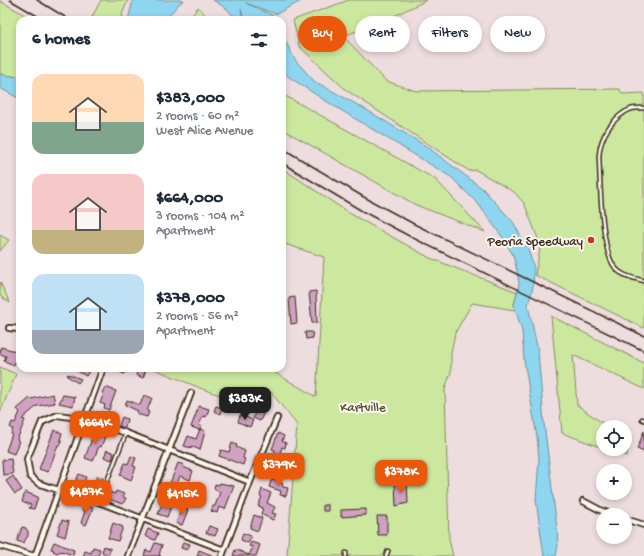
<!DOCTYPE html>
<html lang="en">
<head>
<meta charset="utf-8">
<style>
  body { margin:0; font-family:"Gochi Hand",sans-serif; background:#f6f6f7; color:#1f2937; height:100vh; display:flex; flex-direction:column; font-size:15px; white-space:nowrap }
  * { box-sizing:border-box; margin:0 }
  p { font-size:13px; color:#747a83 }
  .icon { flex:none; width:22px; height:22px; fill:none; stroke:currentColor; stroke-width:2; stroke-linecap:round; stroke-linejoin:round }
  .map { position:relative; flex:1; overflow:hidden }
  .sheet { position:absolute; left:16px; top:16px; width:270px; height:356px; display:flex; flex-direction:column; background:#fff; border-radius:12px; box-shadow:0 2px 6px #0003 }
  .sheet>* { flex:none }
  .top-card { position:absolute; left:298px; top:16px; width:286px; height:36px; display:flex; gap:8px }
  .fabs { position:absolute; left:596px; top:420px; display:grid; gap:8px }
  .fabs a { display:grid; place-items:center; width:36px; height:36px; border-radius:50%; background:#fff; box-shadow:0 2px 6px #0003; font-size:20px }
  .price { position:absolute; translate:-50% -34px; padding:0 9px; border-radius:8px; background:#ea580c; color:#fff; font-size:13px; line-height:26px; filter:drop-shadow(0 1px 2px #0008) }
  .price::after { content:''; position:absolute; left:50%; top:24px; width:12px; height:9px; margin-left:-6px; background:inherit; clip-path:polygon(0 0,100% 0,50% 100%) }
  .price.on { background:#222; color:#fff }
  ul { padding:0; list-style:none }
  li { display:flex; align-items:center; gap:12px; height:100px; padding:0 16px }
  li span { display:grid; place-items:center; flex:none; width:112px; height:80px; border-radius:12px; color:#555 }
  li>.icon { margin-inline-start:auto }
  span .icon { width:48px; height:48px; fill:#fffc; stroke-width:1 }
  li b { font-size:17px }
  h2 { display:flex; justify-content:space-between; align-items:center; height:48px; padding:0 16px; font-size:17px }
  .tag { padding:0 14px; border-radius:18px; background:#fff; box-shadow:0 2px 6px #0003; font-size:14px; line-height:36px }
  .tag.on { background:#ea580c; color:#fff }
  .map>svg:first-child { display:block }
  .green { fill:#cce89f; stroke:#84895e }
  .water { fill:#8ed6ef; stroke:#6d919b }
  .building { fill:#d0a1c2; stroke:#3b2a1e }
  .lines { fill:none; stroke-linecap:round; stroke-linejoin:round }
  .service-casing { stroke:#3b2a1e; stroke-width:5.5 }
  .minor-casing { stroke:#3b2a1e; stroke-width:8 }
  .service { stroke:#fbf7ec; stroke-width:2.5 }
  .minor { stroke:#fbf7ec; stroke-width:4.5 }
  .rail { stroke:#3b2a1e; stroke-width:1.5 }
  .poi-dot { fill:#c8321e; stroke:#fbf7ec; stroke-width:1.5 }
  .labels { text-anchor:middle; stroke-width:4; stroke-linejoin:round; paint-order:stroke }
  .poi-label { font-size:13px; fill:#3b2a1e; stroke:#fbf7ec; text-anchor:end }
  .park-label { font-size:13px; fill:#585038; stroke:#fbf7ec }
</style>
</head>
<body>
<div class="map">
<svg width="644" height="556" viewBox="0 0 644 556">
  <rect width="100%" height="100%" fill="#eedddf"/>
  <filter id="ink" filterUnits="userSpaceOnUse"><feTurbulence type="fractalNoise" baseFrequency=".025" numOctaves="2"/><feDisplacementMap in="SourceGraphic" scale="8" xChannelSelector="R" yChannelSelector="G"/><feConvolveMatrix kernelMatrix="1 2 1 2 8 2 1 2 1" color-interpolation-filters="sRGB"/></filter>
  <g filter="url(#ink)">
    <path class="green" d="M101 0H128L122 14 123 20H96L92 17Z
      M349 0H427L377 24 343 36 386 81 416 91 620 89 622 94 644 93V328L535 275 540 249 537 236 524 203 514 192 476 170 469 171 346 90 299 46 293 20Z
      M0 1 34 20H20V80L17 77 0 74Z
      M198 7 210 20H189Z
      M282 94 435 179 485 232 416 205 282 129Z
      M282 168 349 213 430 258 517 292 514 305 515 310 472 303 455 333 451 353V372L445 389 449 539 453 556H287L297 425 271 392 249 405 205 390 152 368H267L316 397 324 257 282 243Z
      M0 235 9 240 0 251Z
      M0 282 10 303 0 296Z
      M551 316 644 363V389L573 355 577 405 608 427H603V448L562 433Z
      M0 367 16 374 0 413Z
      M625 439 629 442 627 456 606 449H625Z"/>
    <path class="water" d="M133 0H184L179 4 165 20H128Z
      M213 0H303L276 14 246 3 272 15 275 20H244L241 9 243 20H237L227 9Z
      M282 34 295 60 314 81 365 109 426 146 483 189 513 222 528 249 534 268 533 287 528 305 538 351 544 423 557 529 558 545 556 556H544L536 500 539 458 537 437 524 360 522 331 514 305 519 284 517 271 513 255 503 238 479 205 451 177 321 98 289 77 282 71Z
      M0 74 17 77 20 80V99L0 88Z"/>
    <path class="building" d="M316 291 317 323H312L309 292Z
      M295 297 297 323 291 324 289 298Z
      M305 332H312L313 338 306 339Z
      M19 339 20 359 17 357 14 365 4 361 6 356 0 354 1 347 15 351Z
      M72 368H85L89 371 86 376Z
      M111 368H126L124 374Z
      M139 368 146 369 143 378 136 375Z
      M68 374 81 379 78 383 67 376Z
      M105 387 116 391 109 410 104 408 105 405 100 403 104 393H102Z
      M53 394 55 403 37 406 22 419 25 420 17 440 19 441 14 454 6 451 12 434H11L13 429 10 428 12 422 15 423 20 412 17 409 30 398 31 399Z
      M63 395 75 397 73 406 59 403Z
      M144 395 152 398 147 411 149 412 147 417 137 414 138 411 125 405 127 400 140 405Z
      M199 406 209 409 206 417 203 416 199 425 201 426 200 430 191 427Z
      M216 406 222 408 220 414 214 411Z
      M257 407 265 410 260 421 253 418Z
      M240 415 253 420 250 427 238 422Z
      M122 417 127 419 125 428 119 426Z
      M200 429 205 431 200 450 191 446V448L184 446 188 436 196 439Z
      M54 430 62 433 60 440 62 441 60 446 58 445 48 472 39 469Z
      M95 430 106 434 101 447 99 446 93 461 85 458Z
      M644 431V452L637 449Z
      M278 433 284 436 282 441 286 443 285 448 282 447 279 456 274 454 275 450 272 449Z
      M232 443 237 445 236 447 245 451 243 458 245 459 243 465 219 456 221 450 229 452Z
      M107 450 114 453 112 460 104 457Z
      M131 456 136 458 133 466 136 467 131 480 120 475 125 463 128 464Z
      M11 459 13 474 3 475 2 460Z
      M178 463 184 465 183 467 193 471 190 480 180 476 177 484 179 485 170 503 172 504 167 517 158 514Z
      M79 474 86 477 84 482 87 484 85 489 74 485Z
      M13 476 22 490 15 494 6 481Z
      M97 476 103 478 100 490 92 487Z
      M273 479 282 483 283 487 288 488 286 496 280 495 281 491 269 487 271 481H272Z
      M407 482 408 503 396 506 395 484Z
      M220 483 234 486 225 509 219 507 217 513 211 511 213 506H215L220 492 214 489 215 484 219 485Z
      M262 489 271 493 267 503 275 507 272 513 276 514 273 520 261 514 263 508 258 506 262 497 260 496Z
      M107 491 115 494 116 491 124 494 123 497 126 498 123 504 105 498Z
      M25 492 38 497 34 509 29 508 31 505 22 502Z
      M84 505 93 508 86 525 81 523 85 511 82 510Z
      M323 505H328V511H323Z
      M182 507 188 510 182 525 176 523Z
      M366 509V515L341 517V510Z
      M254 515 262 518 258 531 250 528Z
      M377 516H387V535H378Z
      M62 520 69 522 65 537 57 534Z
      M113 523 123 527 118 541 108 538Z
      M209 526 218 529 215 536 206 533Z
      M22 527 26 528V529L28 531V536L23 543 17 541Z
      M148 529 158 533 155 540 145 536Z
      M243 533 251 536 248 543 241 540Z
      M54 542 74 550 73 555 61 551 60 552H58L57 553 53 551 54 550 51 549Z
      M183 542 190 544 187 550 181 548Z
      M251 542 260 545 256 556H233L235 550H237L249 555 253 547 249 546Z
      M155 543 162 545 159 555 161 556H144L146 550 151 552Z
      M104 546 111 549 108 555 102 552Z
      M93 547 100 549 98 556H83L85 551 91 553Z
      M199 550 214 556H197Z"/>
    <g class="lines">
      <g class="service-casing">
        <path id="service" d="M644 108C640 108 635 108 631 109 613 116 600 137 599 156 600 179 601 249 614 266 620 276 634 278 644 281
          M642 419 644 420
          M99 502 126 433
          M346 553V556
          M386 556 388 551"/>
      </g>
      <g class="minor-casing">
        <path id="minor" d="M9 328 20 329
          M583 501 602 511 614 515
          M625 519 644 525
          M0 546 34 556
          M224 550 99 502 49 487 38 483 30 476 27 459 42 422 58 415 85 419 126 433 250 482
          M35 556 103 368
          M128 556 191 393
          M222 556 250 482 277 418"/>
      </g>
      <use href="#service" class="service"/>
      <use href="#minor" class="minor"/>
      <path class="rail" d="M10 0 44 20
        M37 0 70 20
        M282 148 362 196 414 224 644 336
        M282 163 362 211 411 237 644 351"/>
    </g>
  </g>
  <circle class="poi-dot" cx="591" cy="240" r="4"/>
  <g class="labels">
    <g class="poi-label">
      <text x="583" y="245">Peoria Speedway</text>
    </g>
    <g class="park-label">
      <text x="363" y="411">Kartville</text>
    </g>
  </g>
</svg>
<div class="fabs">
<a><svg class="icon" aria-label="locate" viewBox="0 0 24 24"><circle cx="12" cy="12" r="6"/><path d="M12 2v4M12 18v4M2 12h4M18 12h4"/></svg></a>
<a>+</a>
<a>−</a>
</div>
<b class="price on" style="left:245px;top:421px">$383K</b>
<b class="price" style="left:95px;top:445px">$664K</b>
<b class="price" style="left:279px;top:487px">$379K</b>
<b class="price" style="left:401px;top:494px">$378K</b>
<b class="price" style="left:86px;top:514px">$487K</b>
<b class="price" style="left:182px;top:516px">$415K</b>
<div class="top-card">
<a class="tag on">Buy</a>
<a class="tag">Rent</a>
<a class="tag">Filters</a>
<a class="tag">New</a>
</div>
<section class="sheet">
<h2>6 homes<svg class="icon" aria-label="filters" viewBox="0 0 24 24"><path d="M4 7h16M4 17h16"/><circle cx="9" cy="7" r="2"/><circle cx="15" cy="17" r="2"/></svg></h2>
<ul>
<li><span style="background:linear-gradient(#ffd9b3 60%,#7fa58c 0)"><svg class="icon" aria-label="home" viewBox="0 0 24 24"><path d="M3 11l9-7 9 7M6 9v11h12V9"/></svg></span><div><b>$383,000</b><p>2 rooms · 60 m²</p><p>West Alice Avenue</p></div></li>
<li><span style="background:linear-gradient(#f6c9c9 70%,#c2b280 0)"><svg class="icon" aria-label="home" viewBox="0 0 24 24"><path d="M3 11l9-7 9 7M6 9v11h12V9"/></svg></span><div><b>$664,000</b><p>3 rooms · 104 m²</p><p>Apartment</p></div></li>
<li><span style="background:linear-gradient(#bfe0f5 70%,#9aa5b1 0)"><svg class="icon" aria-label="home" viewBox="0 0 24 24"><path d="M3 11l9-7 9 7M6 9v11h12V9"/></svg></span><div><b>$378,000</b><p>2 rooms · 56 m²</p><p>Apartment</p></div></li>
</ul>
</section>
</div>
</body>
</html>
